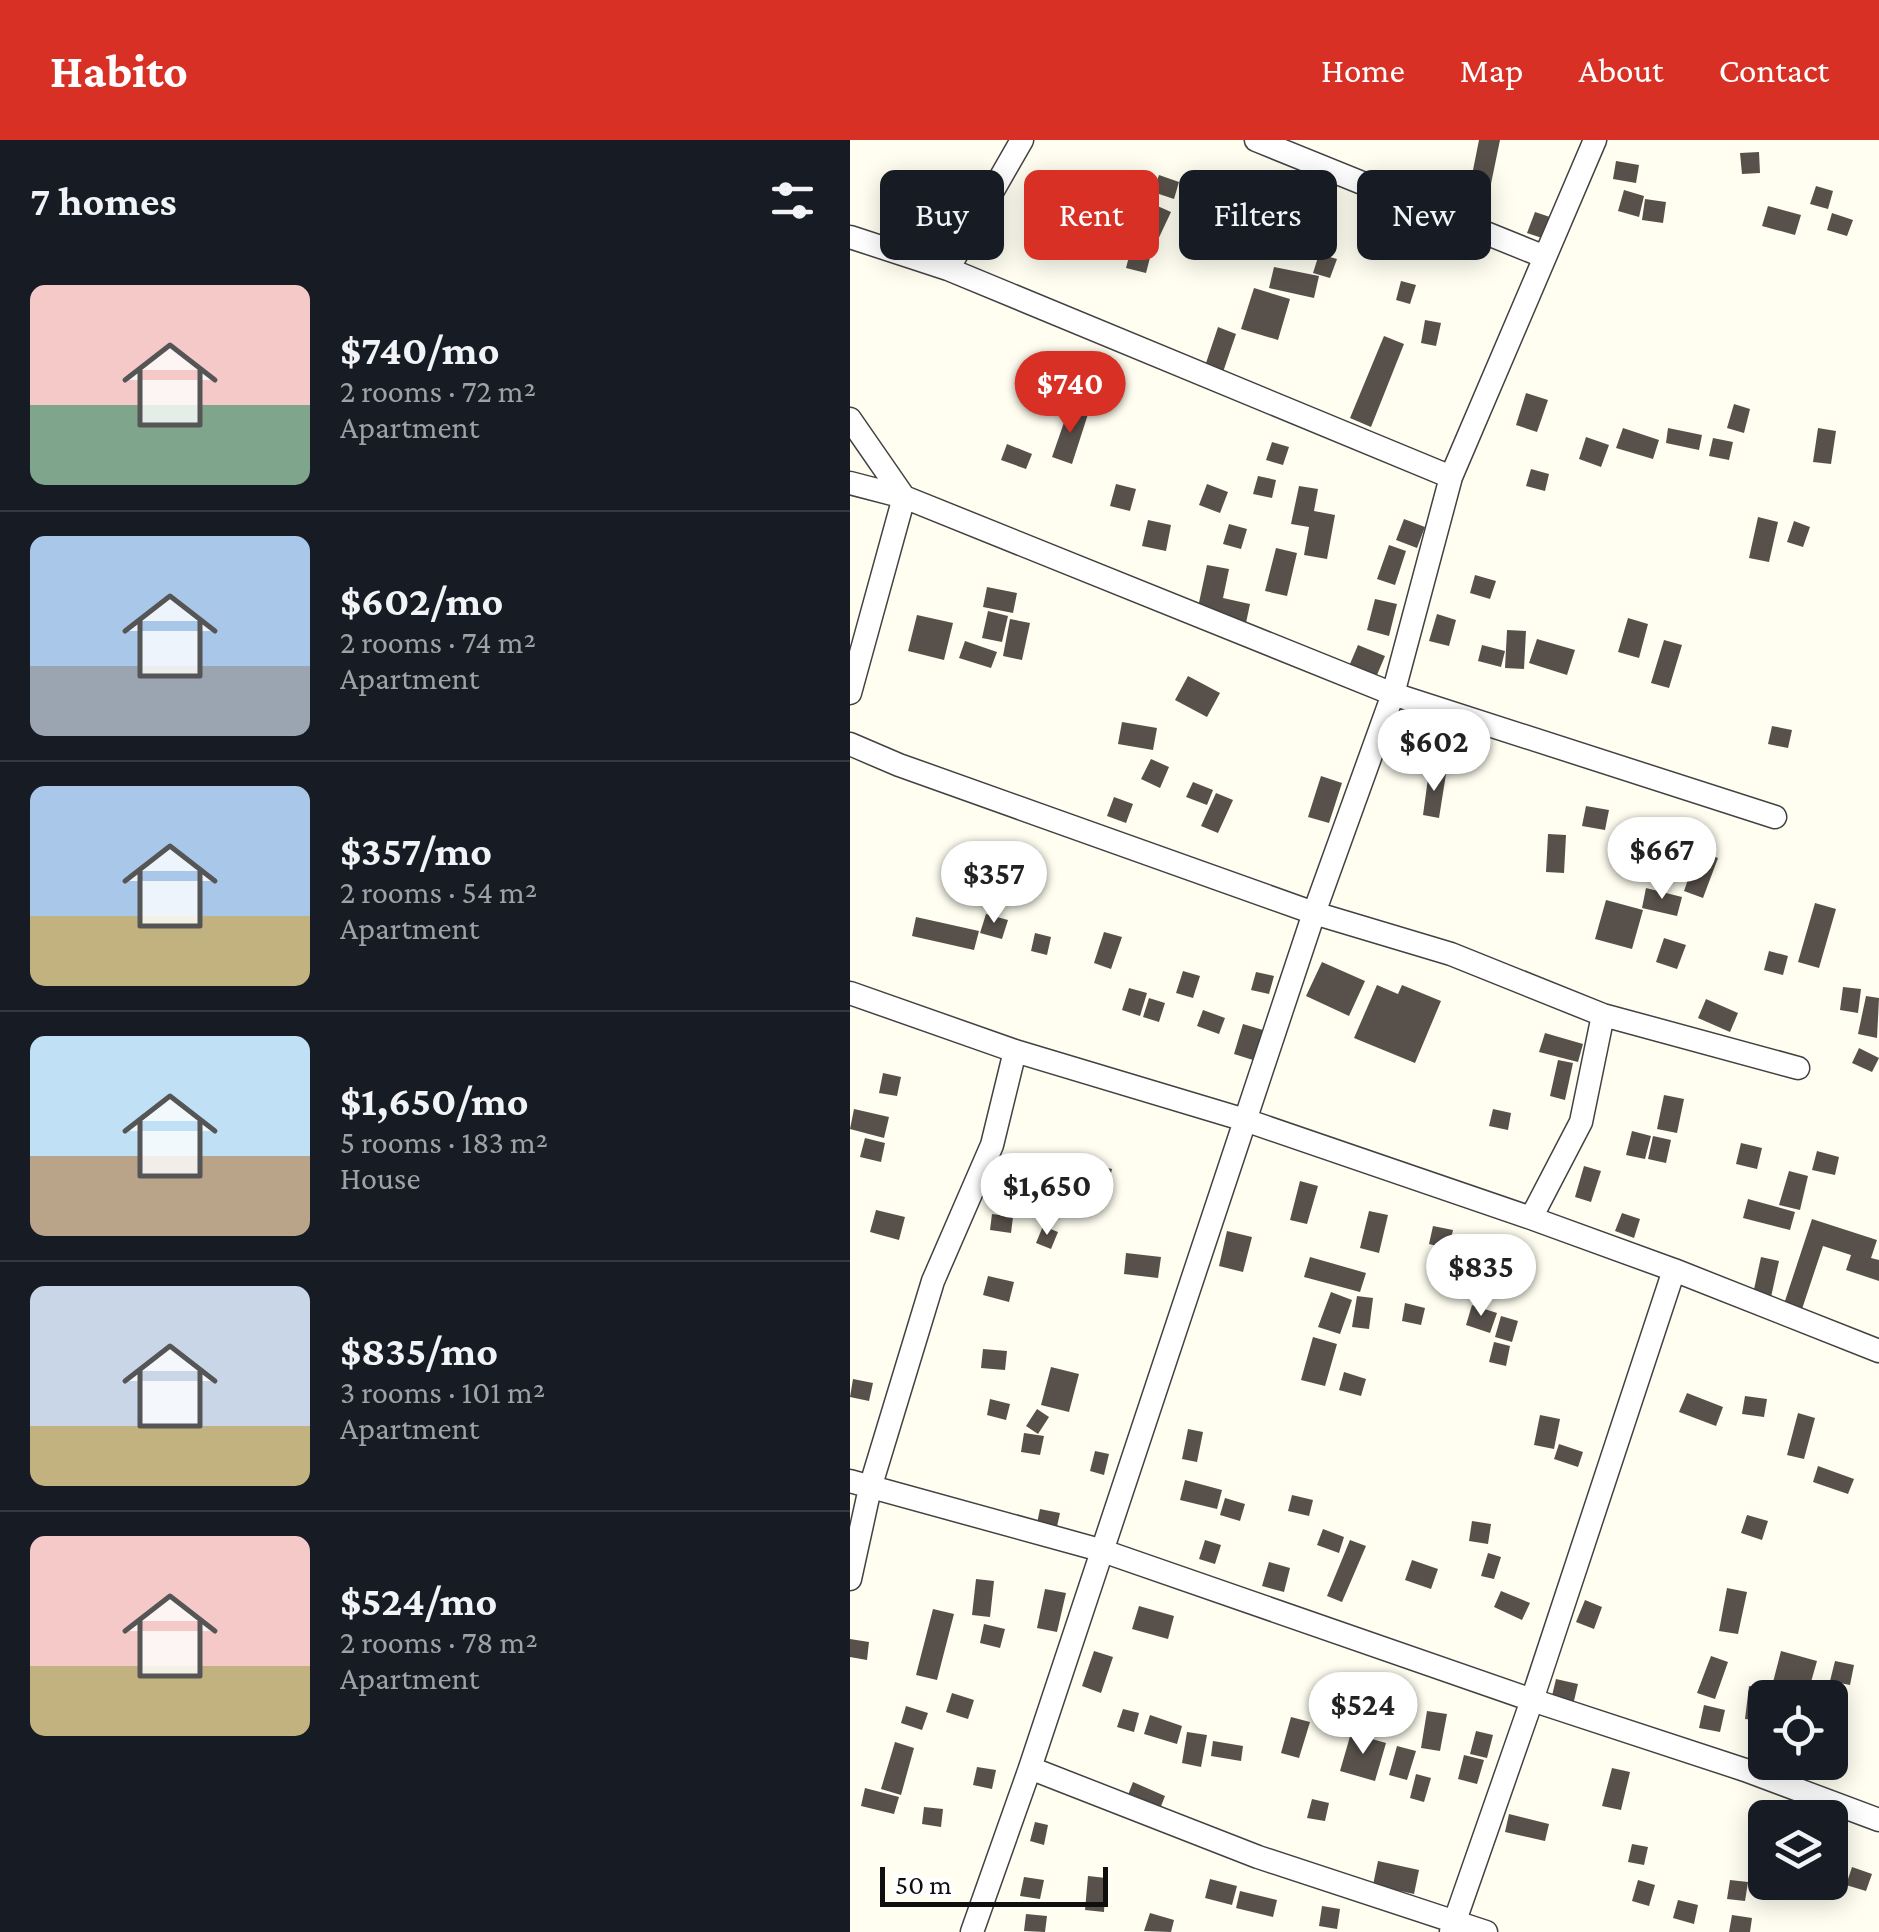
<!DOCTYPE html>
<html lang="en">
<head>
<meta charset="utf-8">
<style>
  body { margin:0; font-family:"Crimson Pro",serif; background:#20242c; color:#f1f3f6; height:100vh; display:flex; flex-direction:column; font-size:38px; white-space:nowrap }
  * { box-sizing:border-box; margin:0 }
  p { font-size:32px; color:#9ea1a6 }
  .icon { flex:none; width:55px; height:55px; fill:none; stroke:currentColor; stroke-width:2; stroke-linecap:round; stroke-linejoin:round }
  .map { position:relative; flex:1; overflow:hidden }
  .panel { display:flex; flex-direction:column; background:#171b24; width:850px }
  .panel>* { flex:none }
  .hud { position:absolute; left:30px; top:30px; width:848px; height:90px; display:flex; gap:20px }
  .controls { position:absolute; left:898px; top:1540px; display:grid; gap:20px }
  .controls a { display:grid; place-items:center; width:100px; height:100px; border-radius:15px; background:#171b24; box-shadow:0 5px 25px #0003; font-size:50px }
  .scale { position:absolute; left:30px; bottom:25px; width:228px; box-sizing:border-box; padding-left:10px; border:5px solid #0f0f0f; border-top:0; font-size:28px; line-height:35px; white-space:nowrap; color:#0f0f0f; -webkit-text-stroke:8px #fff; paint-order:stroke }
  .price { position:absolute; translate:-50% -85px; padding:0 22px; border-radius:35px; background:#fff; color:#222; font-size:32px; line-height:65px; filter:drop-shadow(0 2px 5px #0008) }
  .price::after { content:''; position:absolute; left:50%; top:60px; width:30px; height:22px; margin-left:-15px; background:inherit; clip-path:polygon(0 0,100% 0,50% 100%) }
  .price.selected { background:#d93025; color:#fff }
  ul { padding:0; list-style:none }
  li { display:flex; align-items:center; gap:30px; height:250px; padding:0 30px }
  li+li { border-top:2px solid #363941 }
  li span { display:grid; place-items:center; flex:none; width:280px; height:200px; border-radius:15px; color:#555 }
  li>.icon { margin-inline-start:auto }
  span .icon { width:120px; height:120px; fill:#fffc; stroke-width:1 }
  li b { font-size:42px }
  h2 { display:flex; justify-content:space-between; align-items:center; height:120px; padding:0 30px; font-size:42px }
  .tag { padding:0 35px; border-radius:15px; background:#171b24; box-shadow:0 5px 25px #0003; font-size:35px; line-height:90px }
  .tag.selected { background:#d93025; color:#fff }
  header { display:flex; align-items:center; gap:60px; box-sizing:border-box; height:140px; padding:0 50px; background:#d93025; color:#fff }
  header strong { font-size:48px }
  nav { display:flex; gap:55px; margin-inline-start:auto; font-size:35px }
  main { display:flex; flex:1; min-height:0 }
  .map>svg:first-child { display:block }
  .building { fill:#58514b }
  .lines { fill:none; stroke-linecap:round; stroke-linejoin:round }
  .street-casing { stroke:#424242; stroke-width:25 }
  .street { stroke:#fff; stroke-width:22 }
</style>
</head>
<body>
<header>
<strong>Habito</strong>
<nav><a>Home</a><a>Map</a><a>About</a><a>Contact</a></nav>
</header>
<main>
<section class="panel">
<h2>7 homes<svg class="icon" aria-label="filters" viewBox="0 0 24 24"><path d="M4 7h16M4 17h16"/><circle cx="9" cy="7" r="2"/><circle cx="15" cy="17" r="2"/></svg></h2>
<ul>
<li><span style="background:linear-gradient(#f6c9c9 60%,#7fa58c 0)"><svg class="icon" aria-label="home" viewBox="0 0 24 24"><path d="M3 11l9-7 9 7M6 9v11h12V9"/></svg></span><div><b>$740/mo</b><p>2 rooms · 72 m²</p><p>Apartment</p></div></li>
<li><span style="background:linear-gradient(#a9c7e8 65%,#9aa5b1 0)"><svg class="icon" aria-label="home" viewBox="0 0 24 24"><path d="M3 11l9-7 9 7M6 9v11h12V9"/></svg></span><div><b>$602/mo</b><p>2 rooms · 74 m²</p><p>Apartment</p></div></li>
<li><span style="background:linear-gradient(#a9c7e8 65%,#c2b280 0)"><svg class="icon" aria-label="home" viewBox="0 0 24 24"><path d="M3 11l9-7 9 7M6 9v11h12V9"/></svg></span><div><b>$357/mo</b><p>2 rooms · 54 m²</p><p>Apartment</p></div></li>
<li><span style="background:linear-gradient(#bfe0f5 60%,#b9a48a 0)"><svg class="icon" aria-label="home" viewBox="0 0 24 24"><path d="M3 11l9-7 9 7M6 9v11h12V9"/></svg></span><div><b>$1,650/mo</b><p>5 rooms · 183 m²</p><p>House</p></div></li>
<li><span style="background:linear-gradient(#c9d6e8 70%,#c2b280 0)"><svg class="icon" aria-label="home" viewBox="0 0 24 24"><path d="M3 11l9-7 9 7M6 9v11h12V9"/></svg></span><div><b>$835/mo</b><p>3 rooms · 101 m²</p><p>Apartment</p></div></li>
<li><span style="background:linear-gradient(#f6c9c9 65%,#c2b280 0)"><svg class="icon" aria-label="home" viewBox="0 0 24 24"><path d="M3 11l9-7 9 7M6 9v11h12V9"/></svg></span><div><b>$524/mo</b><p>2 rooms · 78 m²</p><p>Apartment</p></div></li>
</ul>
</section>
<div class="map">
<svg width="1029" height="1792" viewBox="0 0 1029 1792">
  <rect width="100%" height="100%" fill="#fffef1"/>
  <path class="building" d="M629 0H650L636 68 616 65Z
    M909 12 910 33 892 34 890 13Z
    M766 21 789 25 786 43 763 39Z
    M309 35 329 42 324 59 303 52Z
    M966 46 983 51 978 69 960 64Z
    M774 50 794 56 789 77 768 71Z
    M795 59 816 62 813 83 792 80Z
    M294 60 321 72 305 106 278 93Z
    M918 66 951 75 945 95 912 86Z
    M685 72 703 78 695 99 677 93Z
    M982 73 1003 80 997 96 977 90Z
    M408 76 426 81 420 100 402 95Z
    M282 105 302 110 296 133 276 128Z
    M469 114 487 119 480 138 463 133Z
    M424 127 469 136 464 158 419 148Z
    M551 141 566 145 560 164 546 160Z
    M404 148 440 159 428 200 391 189Z
    M575 180 591 183 586 206 571 203Z
    M368 187 386 194 372 235 354 229Z
    M534 196 554 204 521 287 500 278Z
    M676 253 698 260 687 292 666 285Z
    M884 264 900 269 894 293 877 288Z
    M219 268 238 274 222 324 202 317Z
    M773 288 809 300 803 319 766 308Z
    M818 288 852 295 849 310 816 303Z
    M968 288 986 291 981 324 963 322Z
    M736 297 759 305 751 327 729 319Z
    M863 298 883 302 879 320 859 316Z
    M422 302 439 307 433 325 416 320Z
    M157 304 182 314 176 329 151 320Z
    M681 329 699 334 695 351 676 346Z
    M408 336 426 340 422 358 403 354Z
    M266 344 286 349 280 371 260 366Z
    M357 344 378 352 370 373 349 365Z
    M449 346 468 349 464 371 485 375 477 419 454 415 459 387 441 384Z
    M908 377 928 382 919 422 899 418Z
    M554 379 575 387 567 408 546 400Z
    M298 380 321 385 316 411 292 406Z
    M944 381 960 387 953 407 937 402Z
    M379 384 397 389 391 409 373 404Z
    M539 405 556 411 545 445 527 439Z
    M426 408 447 413 437 456 415 451Z
    M357 425 379 429 373 458 400 464 396 483 347 472Z
    M625 435 646 441 640 459 620 453Z
    M137 447 167 453 163 473 133 467Z
    M525 459 547 464 539 496 517 490Z
    M138 471 158 476 152 502 132 498Z
    M587 474 606 480 599 506 579 501Z
    M67 475 103 483 94 520 58 511Z
    M778 478 798 484 789 518 768 512Z
    M160 479 180 483 172 520 153 516Z
    M657 490 676 491 674 529 655 528Z
    M687 499 725 510 717 535 679 523Z
    M814 500 832 505 819 548 801 543Z
    M115 501 147 512 141 528 109 518Z
    M508 505 535 516 524 542 497 531Z
    M632 505 655 511 651 527 628 521Z
    M338 536 370 553 357 577 325 560Z
    M272 582 307 588 303 610 268 604Z
    M922 586 942 590 938 608 918 604Z
    M301 619 319 627 310 648 291 639Z
    M579 631 596 634 589 678 573 675Z
    M471 636 492 643 479 683 458 677Z
    M343 642 363 650 357 665 336 657Z
    M366 653 383 660 368 693 351 686Z
    M264 657 283 664 276 683 257 676Z
    M736 666 759 670 755 690 732 686Z
    M698 694 716 695 714 733 696 732Z
    M848 711 868 718 853 758 834 751Z
    M173 732 193 736 189 751 170 747Z
    M796 748 832 757 827 776 792 768Z
    M756 760 793 770 782 809 745 799Z
    M965 763 986 769 969 828 948 822Z
    M136 774 158 780 152 799 130 793Z
    M66 777 129 791 124 810 62 796Z
    M254 792 272 797 261 829 244 823Z
    M185 793 201 797 197 815 181 811Z
    M814 798 836 805 827 829 806 822Z
    M919 811 938 816 933 835 914 830Z
    M472 822 515 841 499 876 456 856Z
    M333 831 350 836 343 858 326 853Z
    M406 832 424 836 419 854 401 850Z
    M527 845 548 854 552 845 591 861 565 923 504 898Z
    M993 847 1011 849 1008 873 990 870Z
    M279 848 297 853 290 876 272 870Z
    M1016 856 1029 858 1027 898 1008 894Z
    M299 858 315 863 309 882 293 877Z
    M856 859 888 873 880 892 848 878Z
    M353 870 375 878 369 894 347 886Z
    M393 884 413 890 403 920 384 914Z
    M695 893 733 904 728 922 689 912Z
    M1009 908 1029 918 1022 932 1002 923Z
    M708 920 723 923 715 960 700 956Z
    M33 933 51 937 47 956 29 953Z
    M814 955 834 959 827 993 807 989Z
    M4 969 39 977 34 998 0 989Z
    M643 969 661 973 658 990 639 986Z
    M782 991 801 996 795 1019 776 1015Z
    M803 996 821 1000 816 1023 798 1019Z
    M15 998 35 1003 31 1022 10 1017Z
    M891 1003 912 1008 907 1029 886 1024Z
    M967 1011 989 1017 985 1035 962 1030Z
    M244 1025 262 1029 257 1050 239 1046Z
    M734 1026 751 1031 741 1062 725 1057Z
    M939 1031 958 1036 950 1070 929 1065Z
    M450 1041 468 1046 457 1084 440 1080Z
    M898 1059 945 1072 940 1090 893 1078Z
    M26 1070 55 1077 49 1100 20 1092Z
    M519 1071 538 1075 529 1113 510 1108Z
    M772 1073 790 1079 784 1098 765 1091Z
    M142 1074 163 1077 161 1093 140 1090Z
    M962 1079 1027 1100 1021 1118 1029 1120V1141L996 1130 1001 1115 973 1106 952 1169 934 1164Z
    M193 1086 208 1092 201 1109 186 1103Z
    M583 1086 603 1090 599 1109 579 1104Z
    M377 1091 402 1097 393 1132 369 1126Z
    M276 1113 311 1117 308 1138 274 1134Z
    M460 1117 516 1133 510 1152 454 1137Z
    M911 1117 929 1121 921 1157 903 1154Z
    M138 1136 164 1142 159 1162 133 1155Z
    M481 1152 502 1160 490 1194 468 1187Z
    M507 1156 523 1158 519 1189 502 1187Z
    M555 1163 575 1168 571 1185 552 1181Z
    M622 1165 647 1173 640 1193 616 1185Z
    M651 1176 668 1181 662 1202 645 1197Z
    M463 1197 487 1204 475 1246 451 1240Z
    M644 1202 660 1206 656 1226 639 1222Z
    M133 1209 157 1211 155 1230 131 1228Z
    M201 1227 229 1234 219 1272 191 1265Z
    M494 1232 516 1239 511 1256 489 1250Z
    M3 1239 23 1243 19 1261 0 1257Z
    M837 1253 873 1267 866 1286 829 1272Z
    M895 1256 917 1259 914 1277 892 1274Z
    M140 1259 160 1264 156 1280 137 1275Z
    M187 1269 199 1277 188 1294 176 1286Z
    M948 1273 965 1278 954 1319 937 1315Z
    M690 1275 710 1279 704 1309 684 1305Z
    M338 1289 353 1292 347 1322 332 1319Z
    M174 1293 194 1296 190 1315 171 1312Z
    M709 1304 733 1312 728 1327 704 1319Z
    M245 1311 259 1314 254 1335 240 1331Z
    M968 1326 1004 1339 998 1354 963 1342Z
    M335 1340 372 1350 367 1369 330 1360Z
    M442 1355 463 1360 459 1376 438 1371Z
    M375 1358 395 1364 390 1381 370 1375Z
    M190 1369 210 1373 206 1391 186 1388Z
    M897 1375 918 1381 912 1400 891 1393Z
    M622 1381 641 1384 638 1404 619 1401Z
    M473 1389 494 1397 489 1413 467 1405Z
    M355 1400 371 1405 365 1424 349 1419Z
    M500 1400 516 1406 492 1462 477 1456Z
    M638 1413 651 1417 644 1439 631 1436Z
    M562 1420 588 1429 581 1449 555 1440Z
    M419 1422 440 1428 434 1452 412 1446Z
    M126 1439 144 1441 140 1477 122 1475Z
    M877 1448 897 1452 888 1494 869 1491Z
    M195 1449 216 1453 207 1492 187 1488Z
    M651 1451 680 1463 672 1480 644 1467Z
    M735 1460 752 1467 744 1489 726 1482Z
    M289 1466 324 1476 318 1499 282 1489Z
    M83 1469 104 1474 87 1540 66 1535Z
    M134 1484 155 1489 150 1508 130 1503Z
    M0 1499 19 1502 17 1520 0 1517Z
    M244 1511 263 1517 251 1553 232 1546Z
    M931 1511 967 1521 957 1556 922 1546Z
    M861 1516 878 1522 865 1559 847 1553Z
    M985 1521 1004 1525 1000 1545 980 1541Z
    M706 1539 728 1544 723 1565 701 1560Z
    M899 1546 916 1548 912 1581 895 1579Z
    M517 1551 533 1555 528 1574 511 1570Z
    M102 1553 124 1560 118 1579 96 1572Z
    M854 1565 875 1570 870 1592 849 1588Z
    M56 1566 78 1573 72 1590 51 1583Z
    M273 1569 289 1573 284 1592 267 1587Z
    M577 1571 597 1574 590 1611 571 1608Z
    M300 1575 332 1586 327 1604 294 1594Z
    M441 1577 460 1582 449 1618 431 1613Z
    M905 1583H915V1616L903 1615Z
    M626 1591 643 1595 637 1618 620 1614Z
    M337 1592 357 1595 351 1627 332 1623Z
    M501 1593 536 1603 525 1641 490 1631Z
    M363 1601 393 1606 391 1621 361 1616Z
    M45 1602 64 1608 51 1655 31 1649Z
    M547 1606 566 1611 557 1640 539 1635Z
    M614 1615 634 1620 627 1644 608 1639Z
    M127 1627 146 1630 142 1649 123 1645Z
    M762 1628 780 1632 771 1670 752 1666Z
    M566 1634 581 1638 574 1662 560 1658Z
    M283 1642 315 1656 308 1674 276 1660Z
    M15 1648 49 1657 44 1674 11 1666Z
    M462 1659 479 1663 475 1681 457 1678Z
    M74 1667 93 1669 91 1687 72 1684Z
    M659 1674 699 1684 695 1701 655 1692Z
    M185 1682 198 1685 194 1705 180 1701Z
    M782 1704 798 1707 794 1725 778 1722Z
    M528 1721 569 1730 564 1754 523 1745Z
    M1002 1727 1022 1734 1016 1751 996 1745Z
    M238 1736 256 1738 254 1772 235 1770Z
    M174 1737 194 1740 190 1759 170 1756Z
    M360 1739 387 1746 382 1765 355 1758Z
    M788 1740 805 1745 799 1766 782 1761Z
    M880 1740 898 1742 895 1761 877 1759Z
    M390 1751 427 1760 423 1777 386 1768Z
    M828 1760 848 1765 844 1784 823 1778Z
    M472 1766 490 1769 487 1789 469 1786Z
    M300 1773 324 1780 321 1792 294 1791Z
    M176 1774 197 1776 195 1792 174 1791Z
    M882 1775 902 1778 900 1792H879Z"/>
  <g class="lines">
    <g class="street-casing">
      <path id="street" d="M406 0 695 117
        M0 97 98 129 601 337
        M98 129 172 0
        M0 279 54 357 0 553
        M0 343 54 357 543 554 925 677
        M0 604 49 625 464 773 601 814 753 875 948 928
        M0 853 165 911 395 980 681 1078 824 1130 1029 1211
        M681 1078 731 982 753 875
        M0 1341 250 1410 682 1560 895 1630 1029 1680
        M0 1439 20 1348 83 1141 142 1005 165 911
        M180 1628 408 1717 636 1792
        M122 1792 180 1628 464 773 543 554 601 337 745 0
        M601 1792 682 1560 824 1130"/>
    </g>
    <use href="#street" class="street"/>
  </g>
</svg>
<div class="controls">
<a><svg class="icon" aria-label="locate" viewBox="0 0 24 24"><circle cx="12" cy="12" r="6"/><path d="M12 2v4M12 18v4M2 12h4M18 12h4"/></svg></a>
<a><svg class="icon" aria-label="layers" viewBox="0 0 24 24"><path d="M12 4l9 5-9 5-9-5zM3 14l9 5 9-5"/></svg></a>
</div>
<div class="scale">50 m</div>
<b class="price selected" style="left:220px;top:296px">$740</b>
<b class="price" style="left:584px;top:654px">$602</b>
<b class="price" style="left:812px;top:762px">$667</b>
<b class="price" style="left:144px;top:786px">$357</b>
<b class="price" style="left:197px;top:1098px">$1,650</b>
<b class="price" style="left:631px;top:1179px">$835</b>
<b class="price" style="left:513px;top:1617px">$524</b>
<div class="hud">
<a class="tag">Buy</a>
<a class="tag selected">Rent</a>
<a class="tag">Filters</a>
<a class="tag">New</a>
</div>
</div>
</main>
</body>
</html>
